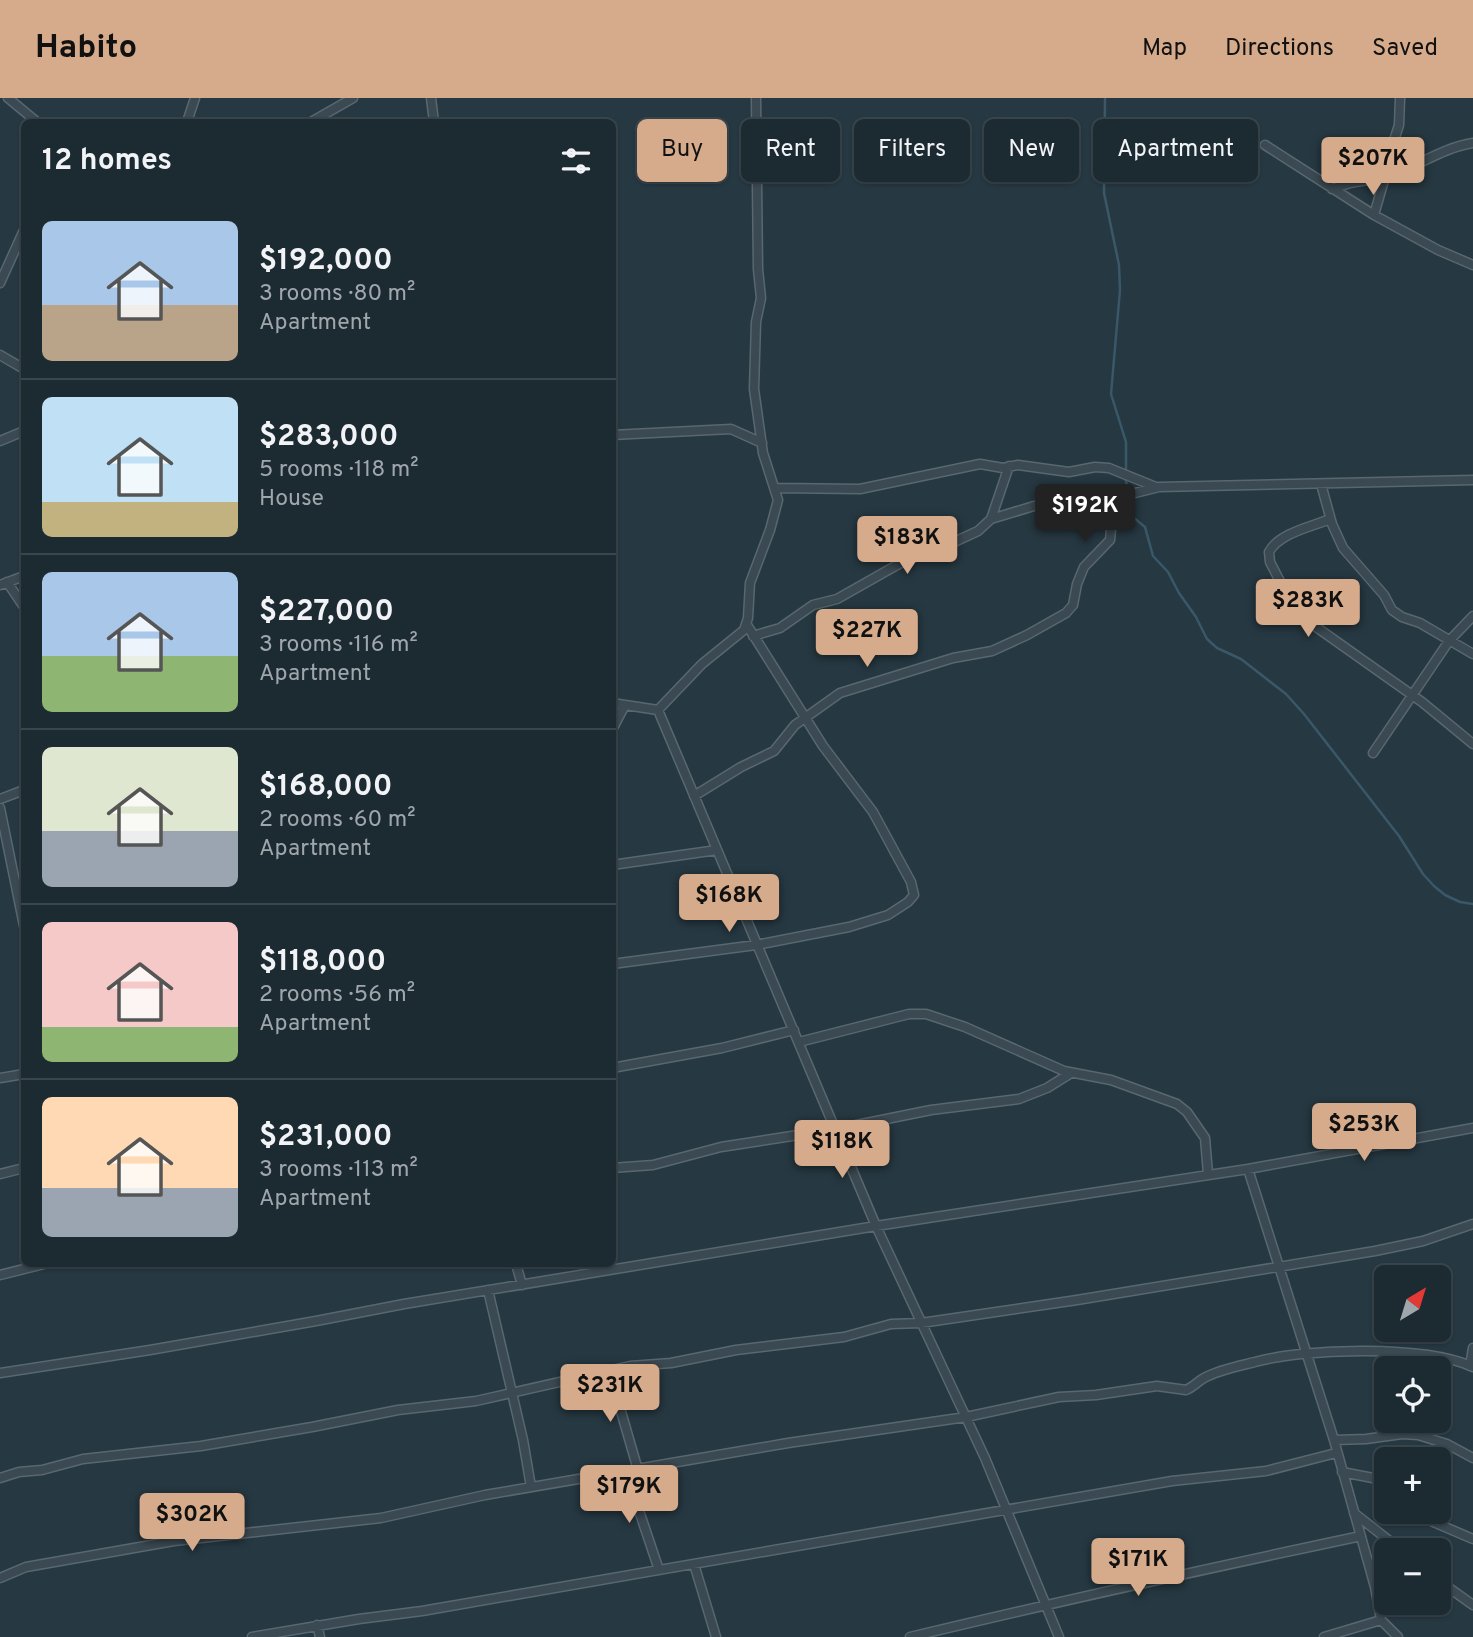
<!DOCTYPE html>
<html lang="en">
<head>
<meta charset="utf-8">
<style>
  body { margin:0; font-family:Overpass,sans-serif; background:#25323a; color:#f1f3f6; height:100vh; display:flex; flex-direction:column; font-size:26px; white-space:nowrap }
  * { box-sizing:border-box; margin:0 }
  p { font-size:23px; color:#a0a7ac }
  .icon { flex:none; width:38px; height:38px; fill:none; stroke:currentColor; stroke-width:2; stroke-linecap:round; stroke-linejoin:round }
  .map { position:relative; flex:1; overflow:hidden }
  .side { position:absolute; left:21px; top:21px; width:595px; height:1148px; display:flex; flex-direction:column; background:#1c2a32; border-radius:10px; box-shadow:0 2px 5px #0004,0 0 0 2px #3a464d }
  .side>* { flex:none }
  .guide { position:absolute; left:637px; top:21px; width:665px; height:63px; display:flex; gap:14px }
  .needle { width:46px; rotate:38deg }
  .controls { position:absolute; left:1374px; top:1167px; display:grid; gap:14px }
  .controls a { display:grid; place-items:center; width:77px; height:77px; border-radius:10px; background:#1c2a32; box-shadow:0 2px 5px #0004,0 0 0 2px #3a464d; font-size:35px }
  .price { position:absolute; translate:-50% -60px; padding:0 16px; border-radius:7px; background:#d6ab8b; color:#111; font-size:23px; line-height:46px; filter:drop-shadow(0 2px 4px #0008) }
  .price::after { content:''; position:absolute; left:50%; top:42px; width:21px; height:16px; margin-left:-10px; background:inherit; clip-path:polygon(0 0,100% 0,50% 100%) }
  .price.current { background:#222; color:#fff }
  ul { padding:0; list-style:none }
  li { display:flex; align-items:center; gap:21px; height:175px; padding:0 21px }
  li+li { border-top:2px solid #3a464d }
  li span { display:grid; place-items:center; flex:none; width:196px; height:140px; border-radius:10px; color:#555 }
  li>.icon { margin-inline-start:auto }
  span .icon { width:84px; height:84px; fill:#fffc; stroke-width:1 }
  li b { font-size:30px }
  h2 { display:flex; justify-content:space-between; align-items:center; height:84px; padding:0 21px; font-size:30px }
  .tag { padding:0 24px; border-radius:10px; background:#1c2a32; box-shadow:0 2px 5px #0004,0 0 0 2px #3a464d; font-size:24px; line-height:63px }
  .tag.current { background:#d6ab8b; color:#111 }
  header { display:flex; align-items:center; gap:42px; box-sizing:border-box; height:98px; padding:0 35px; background:#d6ab8b; color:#111 }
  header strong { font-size:33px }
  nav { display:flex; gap:38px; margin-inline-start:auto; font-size:24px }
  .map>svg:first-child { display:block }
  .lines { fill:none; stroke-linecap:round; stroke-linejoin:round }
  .stream { stroke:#3a5868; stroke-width:2.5 }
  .minor-casing { stroke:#59676f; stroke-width:11 }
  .minor { stroke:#3b4952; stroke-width:8 }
</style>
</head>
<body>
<header>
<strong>Habito</strong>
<nav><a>Map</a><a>Directions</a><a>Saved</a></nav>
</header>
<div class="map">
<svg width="1473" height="1539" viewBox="0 0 1473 1539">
  <rect width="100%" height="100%" fill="#263842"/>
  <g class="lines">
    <path class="stream" d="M1105 0 1104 95 1119 167 1120 192 1111 296 1126 344V374
      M1125 380 1129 394
      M1129 400 1127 414 1145 429 1153 458 1168 474 1179 495 1196 519 1207 541 1217 550 1241 561 1286 596 1304 616 1399 738 1423 776 1434 788 1445 797 1460 804 1473 806"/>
    <g class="minor-casing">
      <path id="minor" d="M8 0 37 24
        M431 0 434 24
        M187 24 195 0
        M311 24 353 0
        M1265 47 1374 117 1438 152 1473 167
        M1332 91 1350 85 1385 79 1386 67 1399 27 1400 0
        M1374 117 1385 79C1416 70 1441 50 1473 45
        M0 185 24 132
        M0 257 24 271
        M612 337 731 331 762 345
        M0 343 24 333
        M1321 386 1332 426 1343 450 1384 497 1392 512 1402 519 1420 525 1473 556
        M776 390 860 391 980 366 1003 370 1018 367 1069 374 1095 369 1109 370 1156 389
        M991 421 1034 408 1069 400 1093 412 1107 402 1159 389 1473 382
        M1330 421C1311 429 1279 435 1269 454L1270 464 1286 495 1302 519 1422 604 1473 646
        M7 484 24 509
        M0 487 24 478
        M753 538 780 530 813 507 837 501 906 462 937 452 978 433 991 421 1009 368
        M612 605 658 612
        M658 612 876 1128 985 1360 1059 1539
        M658 612 702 566 744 532 748 520 750 485 770 432 778 402 763 355 754 291 756 224 761 200 758 171 756 0
        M612 632 625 607
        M1373 655 1449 543 1473 518
        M694 698 741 669 774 653 795 627 840 595 953 560 992 553 1027 537 1066 515 1073 507 1077 486 1084 469 1110 442 1114 400
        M0 701 24 692
        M0 710 24 828
        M612 767 717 752
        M612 866 756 847 849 829 888 817 908 804 914 797 911 784 873 714 823 648 747 527
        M799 944 909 916H926L965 929 1064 973 1111 982 1177 1006 1187 1014 1205 1040 1208 1076
        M612 970 722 950 794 932
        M0 980 24 976
        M612 1070 653 1067 721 1049 837 1031 931 1012 1019 1001 1047 990 1071 975
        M1248 1071 1334 1342 1375 1489 1381 1522 1398 1539
        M0 1076 24 1070
        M516 1166 522 1187
        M0 1177 44 1166
        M488 1192 523 1342 531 1389
        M1470 1268 1473 1250
        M609 1272 638 1372
        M0 1275 150 1252 316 1223 404 1206 876 1128 1248 1071 1473 1030
        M1334 1342 1366 1341 1402 1336 1418 1337 1447 1346 1473 1360
        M626 1374 659 1472
        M1342 1374 1373 1380 1386 1389
        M0 1380 19 1374 42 1372 83 1361 201 1348 312 1329 398 1312 476 1303 630 1268 671 1265 736 1252 844 1239 891 1226 921 1225 1077 1202 1375 1153 1423 1143 1473 1126
        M1417 1414 1431 1423 1473 1441
        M1354 1415 1401 1452
        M694 1466 716 1539
        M0 1480 26 1469 174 1443 381 1420 485 1397 788 1345 966 1319 1059 1299 1096 1297 1157 1288 1186 1292C1193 1289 1197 1284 1204 1280 1218 1272 1239 1268 1255 1264 1305 1250 1426 1247 1473 1269
        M1438 1482 1473 1507
        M317 1527 320 1539
        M252 1539 359 1521 422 1513 1172 1383 1266 1373 1336 1355
        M910 1539C1060 1503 1210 1470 1361 1438
        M1324 1539 1381 1522"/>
    </g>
    <use href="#minor" class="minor"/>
  </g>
</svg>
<div class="controls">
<a><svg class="needle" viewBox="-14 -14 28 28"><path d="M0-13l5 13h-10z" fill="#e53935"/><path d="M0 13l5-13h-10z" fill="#a0a7ac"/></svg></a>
<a><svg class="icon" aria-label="locate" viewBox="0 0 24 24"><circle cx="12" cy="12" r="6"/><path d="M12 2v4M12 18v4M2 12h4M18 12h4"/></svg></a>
<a>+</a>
<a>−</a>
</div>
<b class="price" style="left:1373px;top:99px">$207K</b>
<b class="price current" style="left:1085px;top:446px">$192K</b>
<b class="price" style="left:907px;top:478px">$183K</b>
<b class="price" style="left:1308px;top:541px">$283K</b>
<b class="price" style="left:867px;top:571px">$227K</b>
<b class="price" style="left:729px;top:836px">$168K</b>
<b class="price" style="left:1364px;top:1065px">$253K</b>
<b class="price" style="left:842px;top:1082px">$118K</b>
<b class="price" style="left:610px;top:1326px">$231K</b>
<b class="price" style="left:629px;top:1427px">$179K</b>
<b class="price" style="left:192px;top:1455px">$302K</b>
<b class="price" style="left:1138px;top:1500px">$171K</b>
<div class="guide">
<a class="tag current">Buy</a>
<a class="tag">Rent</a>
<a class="tag">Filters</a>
<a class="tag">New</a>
<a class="tag">Apartment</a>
</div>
<section class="side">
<h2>12 homes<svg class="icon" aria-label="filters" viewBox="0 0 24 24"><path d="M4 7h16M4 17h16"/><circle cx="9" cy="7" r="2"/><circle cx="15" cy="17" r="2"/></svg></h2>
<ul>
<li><span style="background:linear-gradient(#a9c7e8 60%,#b9a48a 0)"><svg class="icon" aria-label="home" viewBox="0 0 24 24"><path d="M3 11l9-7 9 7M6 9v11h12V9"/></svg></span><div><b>$192,000</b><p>3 rooms · 80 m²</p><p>Apartment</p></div></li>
<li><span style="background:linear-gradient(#bfe0f5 75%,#c2b280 0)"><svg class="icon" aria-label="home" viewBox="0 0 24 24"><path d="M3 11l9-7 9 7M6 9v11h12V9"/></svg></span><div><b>$283,000</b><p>5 rooms · 118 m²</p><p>House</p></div></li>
<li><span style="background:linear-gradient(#a9c7e8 60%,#8fb573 0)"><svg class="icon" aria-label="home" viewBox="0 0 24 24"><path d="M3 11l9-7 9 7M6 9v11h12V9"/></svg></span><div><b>$227,000</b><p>3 rooms · 116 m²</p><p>Apartment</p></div></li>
<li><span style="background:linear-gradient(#dfe7d0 60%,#9aa5b1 0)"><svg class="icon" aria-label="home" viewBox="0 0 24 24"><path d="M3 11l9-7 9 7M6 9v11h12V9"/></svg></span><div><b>$168,000</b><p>2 rooms · 60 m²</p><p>Apartment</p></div></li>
<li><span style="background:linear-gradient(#f6c9c9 75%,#8fb573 0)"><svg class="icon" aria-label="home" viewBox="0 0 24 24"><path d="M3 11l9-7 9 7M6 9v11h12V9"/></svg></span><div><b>$118,000</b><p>2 rooms · 56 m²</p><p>Apartment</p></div></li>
<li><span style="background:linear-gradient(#ffd9b3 65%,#9aa5b1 0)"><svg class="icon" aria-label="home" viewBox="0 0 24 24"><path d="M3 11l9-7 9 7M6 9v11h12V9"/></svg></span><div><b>$231,000</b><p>3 rooms · 113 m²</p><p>Apartment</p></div></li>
</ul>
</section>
</div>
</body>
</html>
